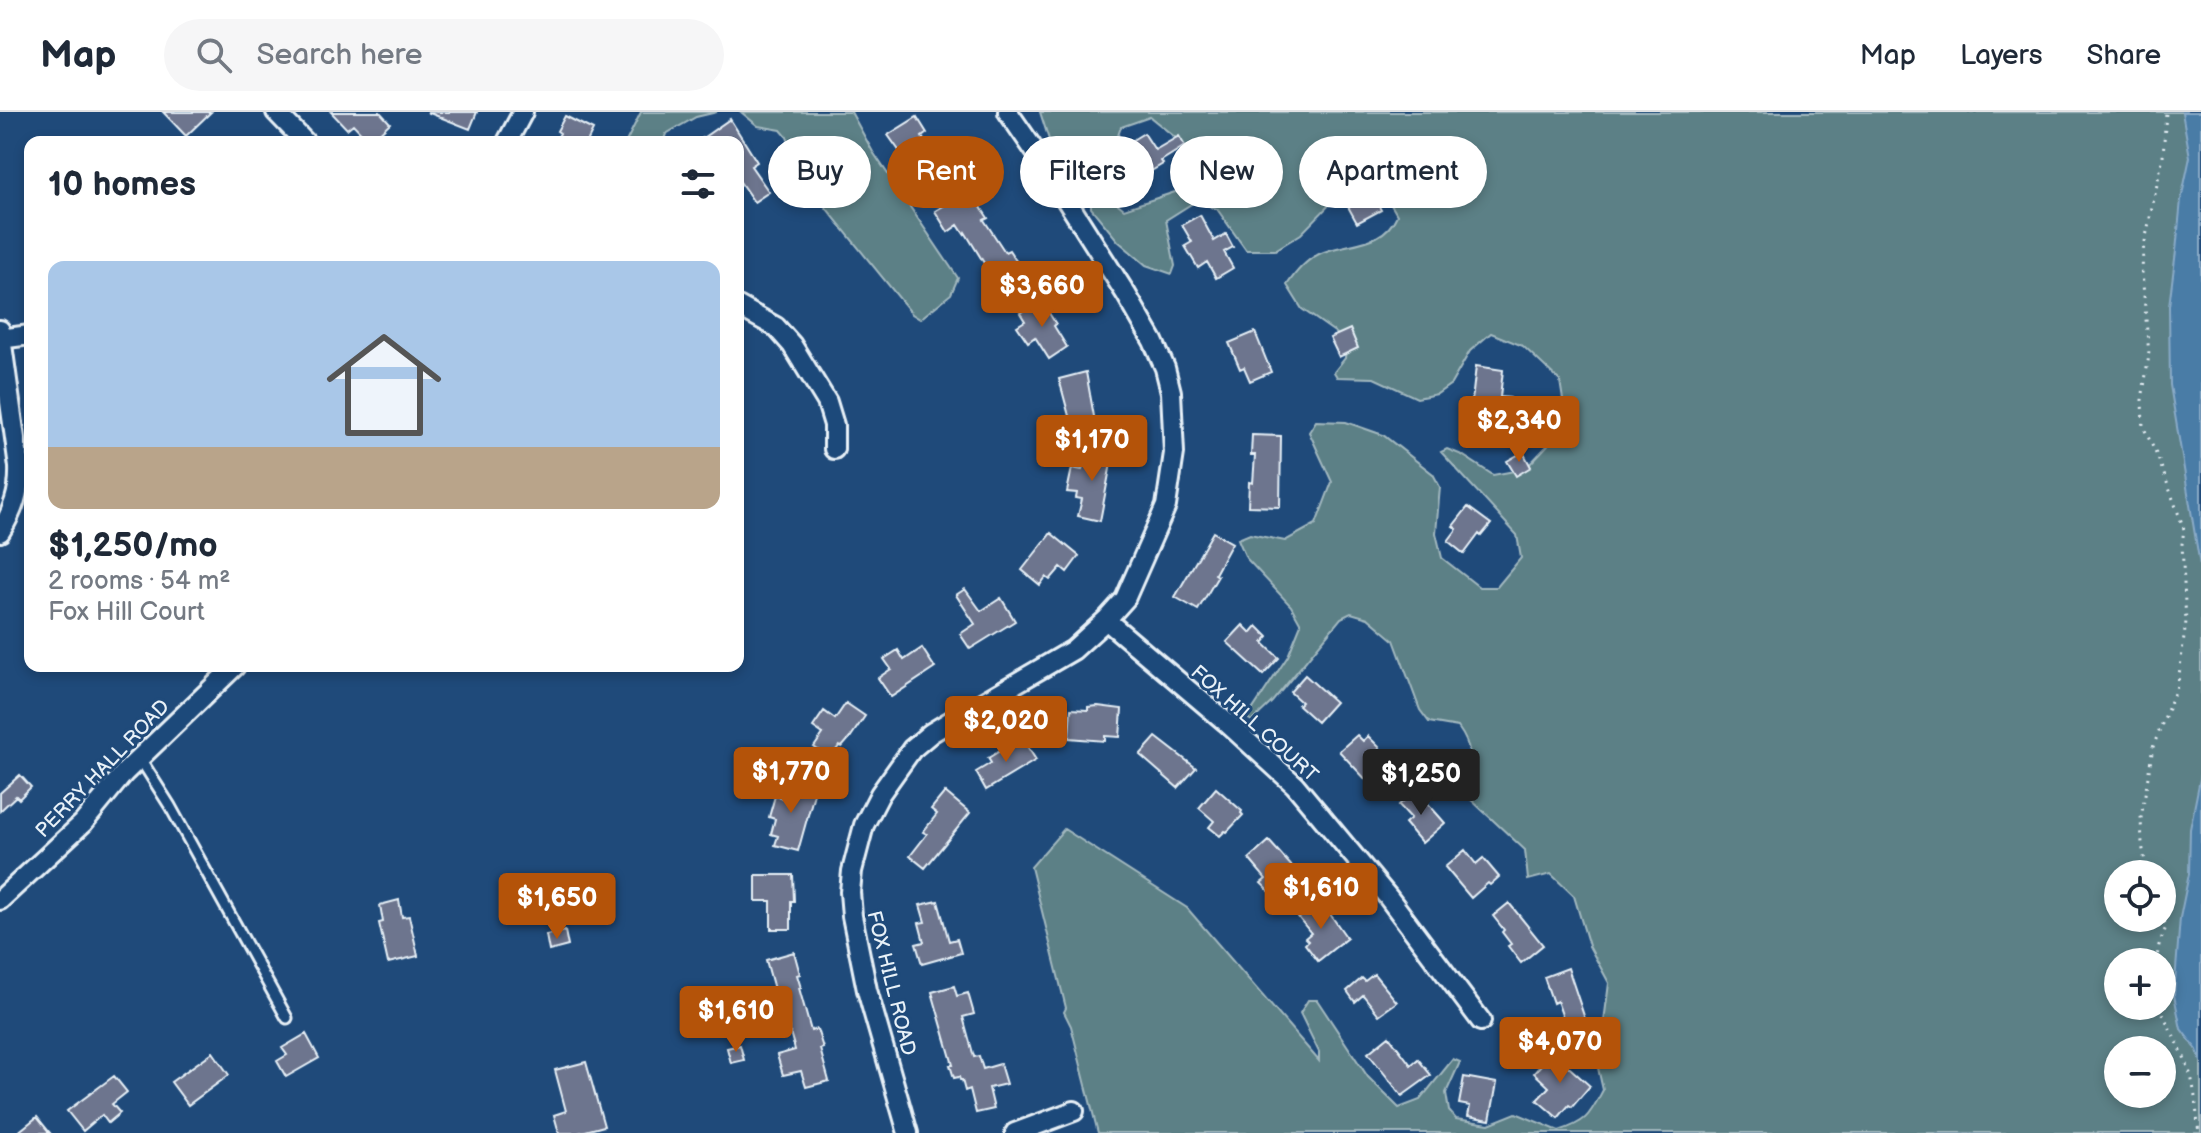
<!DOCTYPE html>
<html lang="en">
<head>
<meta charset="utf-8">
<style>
  body { margin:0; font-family:"Balsamiq Sans",sans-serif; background:#f6f6f7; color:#1f2937; height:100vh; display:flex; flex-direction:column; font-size:30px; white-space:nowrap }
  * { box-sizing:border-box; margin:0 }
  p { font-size:26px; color:#747a83 }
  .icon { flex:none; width:44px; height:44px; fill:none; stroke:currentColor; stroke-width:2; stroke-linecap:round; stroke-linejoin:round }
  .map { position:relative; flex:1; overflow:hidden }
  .details { position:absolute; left:24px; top:24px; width:720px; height:536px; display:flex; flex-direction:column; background:#fff; border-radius:16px; box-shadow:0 4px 12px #0003 }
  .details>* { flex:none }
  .banner { position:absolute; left:768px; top:24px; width:760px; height:72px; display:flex; gap:16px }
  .buttons { position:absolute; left:2104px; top:748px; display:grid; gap:16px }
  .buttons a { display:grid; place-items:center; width:72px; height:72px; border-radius:50%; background:#fff; box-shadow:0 4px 12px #0003; font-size:40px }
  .price { position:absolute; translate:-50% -68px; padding:0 18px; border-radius:8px; background:#b45309; color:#fff; font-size:26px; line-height:52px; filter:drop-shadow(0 2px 4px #0008) }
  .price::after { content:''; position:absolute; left:50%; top:48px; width:24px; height:18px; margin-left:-12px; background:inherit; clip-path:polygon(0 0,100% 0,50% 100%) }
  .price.current { background:#222; color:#fff }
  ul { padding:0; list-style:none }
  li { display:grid; align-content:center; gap:16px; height:424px; padding:0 24px }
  li span { display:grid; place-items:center; height:248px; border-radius:16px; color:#555 }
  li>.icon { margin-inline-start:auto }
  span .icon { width:144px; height:144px; fill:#fffc; stroke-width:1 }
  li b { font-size:34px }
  h2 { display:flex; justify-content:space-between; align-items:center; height:96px; padding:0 24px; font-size:34px }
  .chip { padding:0 28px; border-radius:36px; background:#fff; box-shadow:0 4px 12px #0003; font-size:28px; line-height:72px }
  .chip.current { background:#b45309; color:#fff }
  header { display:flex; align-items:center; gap:48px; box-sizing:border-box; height:112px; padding:0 40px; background:#fff; border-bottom:2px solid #e0e1e3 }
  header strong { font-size:38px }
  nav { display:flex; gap:44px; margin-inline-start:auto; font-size:28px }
  .search { width:560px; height:72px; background:#f6f6f7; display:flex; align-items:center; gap:20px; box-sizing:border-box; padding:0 28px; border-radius:44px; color:#747a83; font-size:30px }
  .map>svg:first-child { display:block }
  .green { fill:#5c8086; stroke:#a2b8bf; stroke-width:2; fill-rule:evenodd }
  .water { fill:#497ba6; stroke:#89aac7; stroke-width:2 }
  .building { fill:#6d758e; stroke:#e8f1f8; stroke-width:2 }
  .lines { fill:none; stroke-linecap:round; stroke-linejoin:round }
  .lane-casing { stroke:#e8f1f8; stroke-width:15 }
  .street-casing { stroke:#e8f1f8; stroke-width:24 }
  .path { stroke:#e8f1f8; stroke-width:3; stroke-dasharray:2 6; stroke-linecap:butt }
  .lane { stroke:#1f4a7a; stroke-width:9 }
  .street { stroke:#1f4a7a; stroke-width:18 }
  .labels { text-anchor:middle; stroke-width:6; stroke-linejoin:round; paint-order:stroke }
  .street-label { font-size:20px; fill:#e8f1f8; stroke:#1f4a7a }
</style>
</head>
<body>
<header>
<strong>Map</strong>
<div class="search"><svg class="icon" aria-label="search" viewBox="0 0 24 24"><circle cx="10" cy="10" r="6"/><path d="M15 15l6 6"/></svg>Search here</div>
<nav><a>Map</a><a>Layers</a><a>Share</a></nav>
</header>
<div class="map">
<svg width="2201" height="1021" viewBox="0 0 2201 1021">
  <rect width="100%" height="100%" fill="#1f4a7a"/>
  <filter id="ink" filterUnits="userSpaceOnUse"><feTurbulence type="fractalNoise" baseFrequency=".0125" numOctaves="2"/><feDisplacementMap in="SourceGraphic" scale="16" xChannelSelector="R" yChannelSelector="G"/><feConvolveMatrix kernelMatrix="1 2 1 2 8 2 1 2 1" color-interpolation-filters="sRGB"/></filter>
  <g filter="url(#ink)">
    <path class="green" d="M641 0H717L696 5 666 22 663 30H626Z
      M741 0H851L873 40 958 166 951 182 920 207 912 202 806 71 787 25 781 18 758 14Z
      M1040 0H2201V1021H1098L1071 914 1064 900 1066 896 1031 755 1064 717 1187 796 1319 949V940L1300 901 1308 888H1317L1368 965 1399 996 1420 988 1453 947 1460 950 1446 981 1449 999 1456 1007 1489 1012 1516 1001 1559 1019C1588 1009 1589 1004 1603 978L1598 956 1609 871 1589 834 1574 784 1551 762 1528 768 1525 738 1466 683C1470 653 1476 640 1458 615L1429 610 1420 598 1394 528 1368 506 1351 501 1341 506 1272 590 1252 609 1247 606 1288 544 1301 512 1291 494 1246 446 1238 427 1250 422 1285 429 1316 412 1332 370 1309 320 1316 309 1346 310 1383 323 1433 362 1440 375 1436 421 1442 446 1479 475H1497L1521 446 1517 423 1441 340 1447 337 1462 343 1493 363 1525 357 1548 333 1565 300 1560 269 1523 234 1491 221 1470 239 1451 272 1437 282 1417 286 1374 266 1337 265 1334 260 1345 246 1346 234 1336 221 1302 197 1287 173C1296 160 1305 149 1319 142 1347 129 1383 136 1397 103 1389 88 1380 75 1364 70L1338 84 1301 122 1275 138H1246L1217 97 1196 89 1166 108 1175 154 1172 162 1146 153 1118 129 1091 96V83H1107L1124 97 1178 79 1208 52 1150 5 1121 15 1110 46 1072 45 1051 34ZM2118 762H2162V806H2118ZM2118 850H2162V894H2118ZM2118 938H2162V982H2118Z"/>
    <path class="water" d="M2182 0H2201V459L2170 273 2169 194 2176 139 2181 88 2190 45Z
      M2201 662V950L2197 938 2181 917 2174 883 2180 806 2189 762 2190 717Z"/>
    <path class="building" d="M163 0H211L186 24Z
      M331 0H380L390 11 370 30 353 12 347 17Z
      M427 0H477L470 17Z
      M565 4 593 18 587 30H555L560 21 557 19Z
      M917 5 927 21 922 25 947 65 951 63 971 88 975 86 988 106 984 108 1005 140 1009 138 1024 161 1000 177 965 120 964 122 958 113 948 120 935 99 945 93 922 57 915 61 888 23Z
      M730 7 757 50 751 54 769 80 754 90 738 67V30H697Z
      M1144 21 1155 38 1179 24 1185 34 1161 49 1163 52 1148 61 1140 48 1132 53 1121 35Z
      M1370 78 1381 98 1357 111 1346 91Z
      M1200 103 1214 129 1226 122 1233 135 1224 140 1233 156 1216 166 1207 150 1198 156 1185 134 1192 130 1182 113Z
      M1040 187 1056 212 1054 214 1067 235 1049 247 1035 225 1028 230 1017 214 1025 209 1020 201Z
      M1350 217 1358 236 1339 245 1330 226Z
      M1255 220 1271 260 1250 269 1244 255 1240 257 1229 231Z
      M1476 254 1503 258 1500 285 1510 286 1508 299 1500 298 1499 302 1471 298Z
      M1086 260 1095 310 1072 315 1059 267Z
      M1252 323 1281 324 1280 395 1248 394 1249 370 1253 371 1255 343H1251Z
      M1087 335 1113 341 1100 409 1078 404 1082 387 1076 386 1077 381 1067 380 1072 356 1082 358Z
      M1523 340 1531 355 1516 364 1507 349Z
      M1468 395 1491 412 1481 424 1479 422 1464 442 1448 429 1457 417 1453 414Z
      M1213 420 1232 431 1215 462 1218 464 1198 498 1175 485Z
      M1051 421 1079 444 1067 460 1061 455 1050 468 1046 465 1040 473 1022 458Z
      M965 477 981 499 1001 486 1015 509 970 537 960 522 975 512 956 483Z
      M1243 513 1251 521 1257 514 1268 525 1263 531 1279 546 1263 563 1227 530Z
      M922 536 935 556 891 585 878 566 891 557 884 547 898 538 904 548Z
      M1305 563 1335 590 1317 610 1298 593 1301 590 1290 580Z
      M846 591 865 604 850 626 842 635 839 634 830 647 814 635 823 622 813 615 824 599 835 607Z
      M1098 594 1122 597 1120 625 1105 624V629L1069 626 1071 597 1088 598V595Z
      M1357 623 1363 629 1368 624 1380 636 1375 642 1389 657 1371 673 1339 639Z
      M1156 625 1196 656 1178 676 1140 643Z
      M1022 626 1036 648 986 678 976 660 991 651 988 646Z
      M20 663 31 675 19 687 16 684 0 699V681Z
      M787 670 815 678 798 739 775 733 778 724 771 722 775 707 769 705 775 684 782 686Z
      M1216 676 1242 699 1241 701 1243 703 1227 720 1225 719 1220 724 1209 715 1214 709 1199 696Z
      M1416 678 1445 711 1422 731 1405 711 1411 706 1399 693Z
      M945 680 970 701 925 756 910 744 927 722 923 720 937 702 931 697Z
      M1269 729 1303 767 1282 785 1277 780 1273 783 1261 771 1266 767 1249 747Z
      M1465 738 1476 752 1483 746 1499 765 1490 773 1488 771 1471 786 1445 755Z
      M756 763H793L794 789H791V817H771V789H756Z
      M399 788 402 805 409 804 418 844 388 851 379 811 383 810 380 793Z
      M1320 788 1347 826 1318 849 1305 832 1308 829 1305 826 1311 821 1298 805Z
      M938 789 949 829 957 827 961 841 922 852 916 832 924 830 919 811 925 810 920 793Z
      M1509 791 1543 833 1521 851 1508 834 1511 832 1502 820 1504 818 1493 804Z
      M565 819 568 834 549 839 546 823Z
      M794 840 800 862 797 863 801 876H799L811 919 817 917 823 936 820 937 829 969 806 975 801 959 783 963 777 943 795 938 785 902 781 903 766 848Z
      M1568 856 1586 910 1567 917 1557 889 1553 891 1544 865Z
      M1374 862 1397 890 1379 903 1363 883 1355 890 1347 879 1362 866 1365 869Z
      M954 874 957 884 968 881 974 902 963 905 974 945 979 944 983 957 1000 952 1006 972 989 976 994 997 976 1001 970 977 965 979 962 968H960L959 965 954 966 950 953H953L932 880Z
      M306 922 319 946 286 965 277 949 287 943 282 936Z
      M1389 924 1411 953 1418 947 1431 963 1402 984 1368 941Z
      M740 933 744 948 731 951 727 936Z
      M213 940 229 963 188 993 171 970Z
      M1552 940 1590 974 1572 995 1569 993 1558 1006 1537 988 1549 975 1534 961Z
      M586 950 604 1014 578 1021H559L554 1003 566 999 555 958Z
      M114 964 127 980 112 992 120 1001 108 1011 102 1003 83 1019 67 999Z
      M1464 965 1497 971 1490 1008 1468 1004 1470 994 1459 992Z
      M37 1005 50 1021H17Z"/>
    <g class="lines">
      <g class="lane-casing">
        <path id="lane" d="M139 645 170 694 287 906"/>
      </g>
      <g class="street-casing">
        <path id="street" d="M276 0 305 30
          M507 30 523 0
          M738 194 776 215 792 233 827 290 834 313V337
          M0 218 19 355C20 380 13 399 0 420
          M0 227 30 223
          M1106 508 1226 610 1295 673 1388 785 1481 909
          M0 788 83 711 124 661 235 554
          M908 1021 867 878 852 804 850 780 852 759 864 713 880 682 912 637 931 621 954 607 1073 538 1106 508 1125 487 1166 394 1174 341 1171 280 1165 256 1153 229 1126 182 1039 45 1008 0
          M1015 1021 1074 999"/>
      </g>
      <path class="path" d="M2147 762 2142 732 2141 706 2153 635 2178 571 2186 510 2182 432 2184 417 2158 346 2143 314 2142 288 2149 243 2142 160 2143 139 2163 44 2166 0
        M2156 850 2159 833 2166 815 2162 802
        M2160 894C2168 916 2182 936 2189 958 2196 978 2196 1000 2199 1021"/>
      <use href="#lane" class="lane"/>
      <use href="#street" class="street"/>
    </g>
  </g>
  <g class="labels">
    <g class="street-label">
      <text transform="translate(1255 611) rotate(42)" y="7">FOX HILL COURT</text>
      <text transform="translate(102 656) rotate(-46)" y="7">PERRY HALL ROAD</text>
      <text transform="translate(892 871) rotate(76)" y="7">FOX HILL ROAD</text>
    </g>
  </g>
</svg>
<div class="buttons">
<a><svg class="icon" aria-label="locate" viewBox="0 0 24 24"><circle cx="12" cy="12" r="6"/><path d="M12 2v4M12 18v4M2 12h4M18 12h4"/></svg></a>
<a>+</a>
<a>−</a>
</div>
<b class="price" style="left:1042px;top:217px">$3,660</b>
<b class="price" style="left:1519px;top:352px">$2,340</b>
<b class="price" style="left:1092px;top:371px">$1,170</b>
<b class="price" style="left:1006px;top:652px">$2,020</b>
<b class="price" style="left:791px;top:703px">$1,770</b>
<b class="price current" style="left:1421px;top:705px">$1,250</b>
<b class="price" style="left:1321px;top:819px">$1,610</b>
<b class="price" style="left:557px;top:829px">$1,650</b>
<b class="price" style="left:736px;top:942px">$1,610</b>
<b class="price" style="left:1560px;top:973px">$4,070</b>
<div class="banner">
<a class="chip">Buy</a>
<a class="chip current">Rent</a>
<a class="chip">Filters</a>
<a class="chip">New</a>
<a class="chip">Apartment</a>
</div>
<section class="details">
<h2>10 homes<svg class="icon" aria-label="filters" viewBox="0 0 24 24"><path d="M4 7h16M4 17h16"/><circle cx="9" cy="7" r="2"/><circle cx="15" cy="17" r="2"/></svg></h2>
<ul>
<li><span style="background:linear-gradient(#a9c7e8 75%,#b9a48a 0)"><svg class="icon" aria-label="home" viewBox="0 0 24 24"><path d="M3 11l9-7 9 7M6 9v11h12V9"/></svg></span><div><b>$1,250/mo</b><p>2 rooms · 54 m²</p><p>Fox Hill Court</p></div></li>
</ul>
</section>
</div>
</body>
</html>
